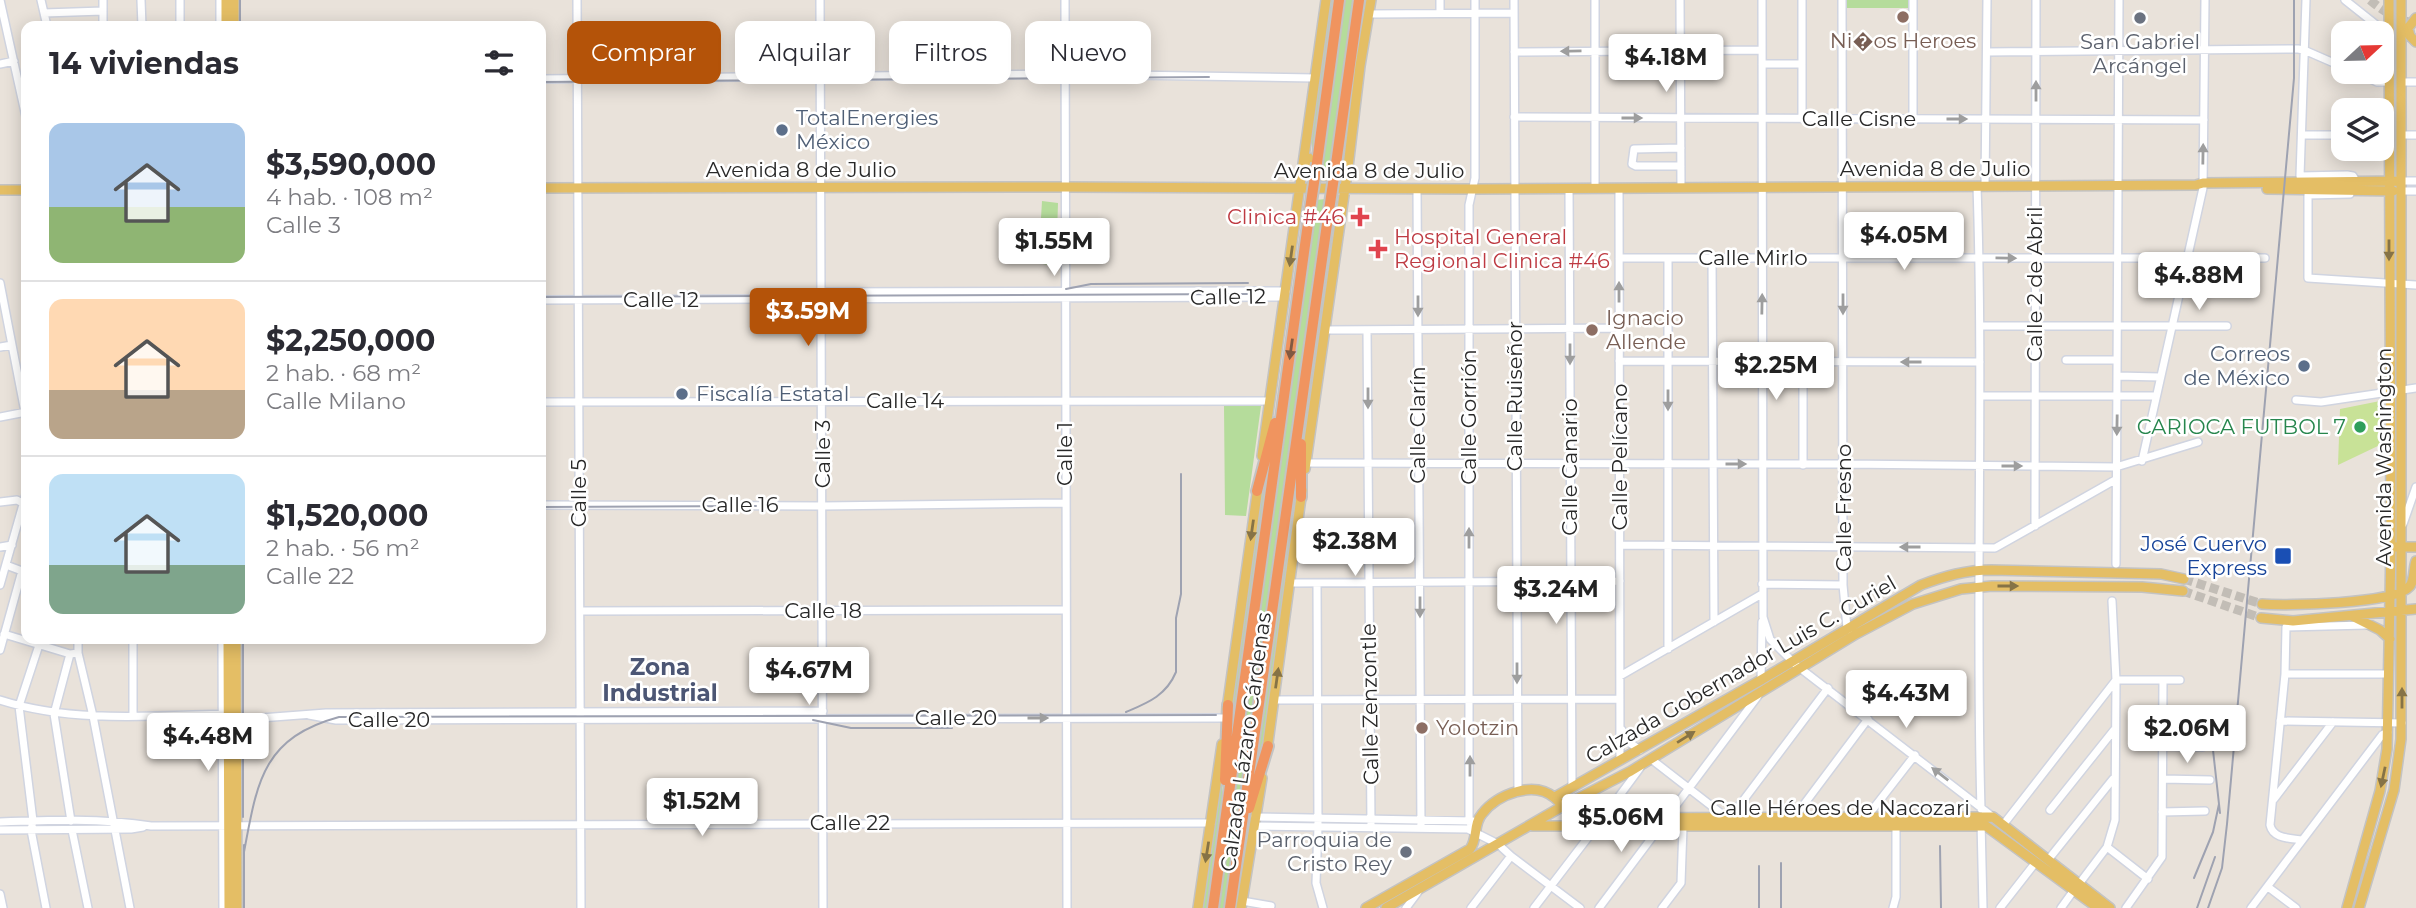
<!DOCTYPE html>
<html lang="es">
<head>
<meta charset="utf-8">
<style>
  body { margin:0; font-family:Montserrat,sans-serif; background:#f7f7f7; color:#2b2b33; height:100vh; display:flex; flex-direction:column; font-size:26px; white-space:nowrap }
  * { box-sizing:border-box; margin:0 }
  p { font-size:23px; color:#7c7c81 }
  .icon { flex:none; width:38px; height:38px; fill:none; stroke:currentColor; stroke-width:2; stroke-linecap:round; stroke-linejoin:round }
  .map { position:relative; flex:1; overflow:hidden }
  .drawer { position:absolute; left:21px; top:21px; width:525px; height:623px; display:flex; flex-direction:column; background:#fff; border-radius:14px; box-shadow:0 4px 18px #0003 }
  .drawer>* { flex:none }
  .hud { position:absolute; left:567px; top:21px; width:665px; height:63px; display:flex; gap:14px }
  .needle { width:46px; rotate:68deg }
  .buttons { position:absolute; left:2331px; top:21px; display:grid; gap:14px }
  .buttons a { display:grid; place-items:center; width:63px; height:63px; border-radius:14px; background:#fff; box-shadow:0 4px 18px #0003; font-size:35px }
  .price { position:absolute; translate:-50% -60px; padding:0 16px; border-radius:7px; background:#fff; color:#222; font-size:23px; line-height:46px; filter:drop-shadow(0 2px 4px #0008) }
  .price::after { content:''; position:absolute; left:50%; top:42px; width:21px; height:16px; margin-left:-10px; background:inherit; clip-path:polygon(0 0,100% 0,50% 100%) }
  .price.active { background:#b45309; color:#fff }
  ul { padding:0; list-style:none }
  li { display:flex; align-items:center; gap:21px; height:175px; padding:0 28px }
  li+li { border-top:2px solid #e1e1e2 }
  li span { display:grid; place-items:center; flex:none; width:196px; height:140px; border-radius:14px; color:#555 }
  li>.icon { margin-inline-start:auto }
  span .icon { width:84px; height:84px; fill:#fffc; stroke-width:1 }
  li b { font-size:30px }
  h2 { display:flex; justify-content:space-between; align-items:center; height:84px; padding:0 28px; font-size:30px }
  .pill { padding:0 24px; border-radius:14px; background:#fff; box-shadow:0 4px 18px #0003; font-size:24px; line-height:63px }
  .pill.active { background:#b45309; color:#fff }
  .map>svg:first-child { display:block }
  .green { fill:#b5dc9b }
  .pitch { fill:#c8e297 }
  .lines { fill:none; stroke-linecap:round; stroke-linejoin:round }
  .major-tunnel { stroke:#c2bdb6; stroke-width:9; stroke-dasharray:9 4.5; stroke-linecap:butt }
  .minor-casing { stroke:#d0d4e0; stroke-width:10 }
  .major-casing { stroke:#c3c3c3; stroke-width:12 }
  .highway-casing { stroke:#c3c3c3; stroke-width:14 }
  .minor { stroke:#fff; stroke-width:7 }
  .major { stroke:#e4be65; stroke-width:9 }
  .highway { stroke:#f0945f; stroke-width:10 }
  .rail { stroke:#9ea2b1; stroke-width:2 }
  .highway-bridge-casing { stroke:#c3c3c3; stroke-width:14; stroke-linecap:butt }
  .highway-bridge { stroke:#f0945f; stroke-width:10 }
  .oneway { fill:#9e9e9e }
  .oneway2 { fill:#867346 }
  .oneway3 { fill:#825941 }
  .education-dot { fill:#8d6e63; stroke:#fff; stroke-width:2.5 }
  .worship-dot { fill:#6b7280; stroke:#fff; stroke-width:2.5 }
  .service-dot { fill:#5c6f8a; stroke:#fff; stroke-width:2.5 }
  .health-dot { fill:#e0444e; stroke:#fff; stroke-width:2.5 }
  .leisure-dot { fill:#2e9e5b; stroke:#fff; stroke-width:2.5 }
  .transit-dot { fill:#1a4fb4; stroke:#fff; stroke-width:2.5 }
  .labels { text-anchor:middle; stroke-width:5; stroke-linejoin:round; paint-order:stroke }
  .education-label { font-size:21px; fill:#785e54; stroke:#fff; text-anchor:start }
  .worship-label { font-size:21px; fill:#5b616d; stroke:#fff }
  .service-label { font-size:21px; fill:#4e5e75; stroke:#fff; text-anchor:start }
  .street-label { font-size:21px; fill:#282828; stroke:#fff }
  .health-label { font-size:21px; fill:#be3a42; stroke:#fff; text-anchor:end }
  .leisure-label { font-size:21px; fill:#27864d; stroke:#fff; text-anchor:end }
  .transit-label { font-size:21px; fill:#164399; stroke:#fff; text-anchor:end }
  .neighbourhood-label { font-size:23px; font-weight:bold; fill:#4c5674; stroke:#fff }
</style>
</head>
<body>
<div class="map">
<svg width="2416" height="908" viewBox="0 0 2416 908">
  <rect width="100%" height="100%" fill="#e9e2da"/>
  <path class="green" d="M1329 0H1332L1331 21 1312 164V110Z
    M1343 0H1355L1331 171 1319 172Z
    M1843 0H1910V8H1843Z
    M1326 199 1224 908H1215L1315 200Z
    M1042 201 1058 203 1056 266 1016 260V218H1041Z
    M1331 215H1335L1303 455 1304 404Z
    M1224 406H1261L1246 516 1225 515Z
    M1275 431 1227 774 1228 715 1260 488Z
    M1298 442V496L1266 746 1247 800Z
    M1223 757 1222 815 1208 908H1202Z"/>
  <path class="pitch" d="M2380 401V445L2338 465 2340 409Z"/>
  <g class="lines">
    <path class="major-tunnel" d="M2370 0C2384 12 2398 20 2416 24
      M2184 579 2262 604
      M2183 591 2261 618"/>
    <g class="minor-casing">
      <path id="minor" d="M0 0 26 117
        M41 0 47 26
        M103 0V26
        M141 0 142 26
        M180 0V26
        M577 0 581 908
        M820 0 823 908
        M1065 0 1067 908
        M1440 0V13
        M1514 0 1518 791
        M1680 0 1681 188
        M1762 0 1763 617 1770 639 1796 665 1993 817
        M1802 0V119
        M1842 0 1843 585 1847 628 1851 631
        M1913 0V120
        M2306 0 2300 176 2347 175 2353 176 2356 181
        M2345 0 2389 35
        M44 13 103 11
        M1370 14 1514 13
        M220 26V0
        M1514 52 1762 50
        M1987 52 2298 49 2304 50 2343 67
        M0 64 14 61
        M1762 64H1802
        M2355 72 2377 82H2389
        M541 79 1065 74 1315 78
        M2401 82H2416
        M1514 117 2204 120
        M2302 135H2343
        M2401 135H2416
        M1681 148 1634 149 1632 164 1636 166H1681
        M2401 181H2416
        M1977 186C1984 394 1975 602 1981 809
        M1985 186 1987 0
        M1569 188 1572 788
        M1595 188V0
        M1619 188 1620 761
        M1417 189 1421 828
        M2401 191H2416
        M2350 194 2308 195V278L2416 285
        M1619 258H2265
        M1668 258V649
        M1712 258 1714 622
        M0 283 25 412
        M822 292 1286 291
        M541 300 1284 297
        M1980 326H2227
        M1325 330 1619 328
        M1367 330 1371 826
        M0 347 12 345
        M2066 360H2117
        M1619 361 1980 362
        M2117 376 2160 377
        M1980 396H2155
        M2296 400 2321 402 2416 388
        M541 402 1270 401
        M0 417 26 412
        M2142 461 2203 188 2205 0
        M1306 463 1844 464 2116 467 2198 442
        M1803 465V362
        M0 502 17 500 26 505
        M541 505 823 506 1065 503
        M2403 524 2416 487
        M2035 526 2036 0
        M1344 531H1369
        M1620 545 1995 548 2115 480
        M0 547 12 545
        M2116 564 2119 0
        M6 565 22 571 26 570
        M1289 583 1620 581
        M1317 583 1318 827 1316 883 1323 908
        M1762 584 1843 585
        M0 585 26 494
        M580 611 1066 610
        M4 634 70 654
        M41 639 19 706 33 821 31 830 46 908
        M78 639V653L93 716 130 908
        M133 639V716
        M222 639 223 908
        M0 650 22 571
        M2285 674H2389
        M1620 676 1762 594
        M1761 680 1762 622
        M0 700C72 723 150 716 225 714
        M1274 700 1620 699
        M2163 713 2190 714
        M309 715 336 720 1226 718
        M236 720 326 713 823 711
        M2280 721 2402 723
        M1622 730 1627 741 1640 750
        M2163 746 2203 747
        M1651 759 1727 818
        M2163 779 2210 780
        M2274 799 2333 722
        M2050 810 2114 730
        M2162 812 2205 811
        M1255 817 1473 821
        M1603 818 1640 768
        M1730 818 1828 688
        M1866 818 1915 755
        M1793 819 1868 719
        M71 821 54 714 70 654 78 653
        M1981 821 1983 908
        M0 822C50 820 102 818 151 826L1211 823
        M2003 825 2116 680H2180
        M1254 826 1468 829 1498 844 1511 856 1580 908
        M0 830 131 829 143 827
        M72 830 88 908
        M1475 833 1469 821V205L1475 178V0
        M2302 840C2290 838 2273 839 2270 825L2285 674 2286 627 2367 625
        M2107 847 2148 879
        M2048 860 2113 779
        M2079 884 2107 847 2115 820 2116 680 2112 601
        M2268 887 2296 908
        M0 894 3 908
        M1242 901 1271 906
        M1406 908 1418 892
        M1471 908 1511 856
        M1534 908 1596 827
        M1599 908 1758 696
        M1662 908 1681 883 1683 827
        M1893 908 1896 897V826
        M2000 908 2036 862
        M2061 908 2074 890
        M2126 908 2162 857 2163 680
        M2251 908 2382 735 2388 732"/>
    </g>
    <g class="major-casing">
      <path id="major" d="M226 0V26
        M234 0V26
        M2416 18 2408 28 2410 36 2416 42
        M1309 158V171L1314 176H1339
        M541 188 1064 187 1473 189 2196 185 2203 183 2401 181
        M2267 189 2393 191
        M0 190H26
        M1262 456 1326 0
        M1305 469 1348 167 1360 66 1371 0
        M2396 547H2416
        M2262 604C2286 606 2394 604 2409 587 2415 581 2413 569 2416 561
        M2352 616 2380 630 2390 639
        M2261 618 2293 621 2416 609
        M228 639 229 908
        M236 639 237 908
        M1227 709 1258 487
        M1267 750 1302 490
        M1555 797 1761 680 1921 585C1945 576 1966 570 1991 570L2161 574 2184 579
        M1533 826H1986L2098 908
        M1198 908 1222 744
        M1241 908 1262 778
        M1366 908 1470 849C1478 839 1473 824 1482 814 1497 794 1534 780 1555 798 1564 806 1568 815 1580 818L1993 817 2110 908
        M1386 908 1563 806 1631 771 1856 634 1913 604 1961 589 1992 586 2142 587 2183 591
        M2347 908 2380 791 2387 749 2391 546 2389 0
        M2359 908 2394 790 2401 739V0"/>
    </g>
    <g class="highway-casing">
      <path id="highway" d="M1317 163 1339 0
        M1336 164 1359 0
        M1301 444V497
        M1257 491 1275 423
        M1225 780 1228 705
        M1249 808 1268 746
        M1213 908 1310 209
        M1230 908 1329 210"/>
    </g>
    <use href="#minor" class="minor"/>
    <use href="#major" class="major"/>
    <use href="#highway" class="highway"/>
    <path class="rail" d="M240 0V26
      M541 82 1209 77
      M1066 289 1091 284 1248 283
      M541 297 1248 294
      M541 507 756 506
      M243 639V817
      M1126 712C1147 703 1166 696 1176 672V618L1181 594V474
      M813 720 851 728H952
      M2213 750 2220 813
      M244 845V908
      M1940 846 1941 908
      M244 852C257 783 262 738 339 717L1216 715
      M1781 863V908
      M2194 878 2213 832 2219 804
      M1759 908V866
      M2197 908 2215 857
      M2208 908 2222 868 2227 824 2294 78V0"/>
    <g class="highway-bridge-casing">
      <path id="highway-bridge" d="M1310 209 1317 163
        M1329 210 1336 164"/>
    </g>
    <use href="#highway-bridge" class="highway-bridge"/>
  </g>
  <defs><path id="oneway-solid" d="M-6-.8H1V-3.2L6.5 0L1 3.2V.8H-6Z" transform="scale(1.75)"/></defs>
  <g class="oneway">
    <use href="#oneway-solid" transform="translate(1571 51) rotate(179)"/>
    <use href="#oneway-solid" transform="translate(2036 91) rotate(-90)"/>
    <use href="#oneway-solid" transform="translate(1632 118)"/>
    <use href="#oneway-solid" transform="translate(1957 119)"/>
    <use href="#oneway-solid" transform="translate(2203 154) rotate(-89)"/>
    <use href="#oneway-solid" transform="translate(2006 258) rotate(1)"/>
    <use href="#oneway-solid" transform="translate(1619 292) rotate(-90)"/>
    <use href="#oneway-solid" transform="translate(1762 304) rotate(-89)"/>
    <use href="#oneway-solid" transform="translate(1843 304) rotate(90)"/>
    <use href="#oneway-solid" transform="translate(1418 306) rotate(90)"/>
    <use href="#oneway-solid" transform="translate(1570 354) rotate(90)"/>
    <use href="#oneway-solid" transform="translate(1911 362) rotate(-180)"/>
    <use href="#oneway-solid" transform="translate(1368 398) rotate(90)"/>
    <use href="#oneway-solid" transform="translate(1668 400) rotate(90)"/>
    <use href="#oneway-solid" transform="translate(2117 425) rotate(91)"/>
    <use href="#oneway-solid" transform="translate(1736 464)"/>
    <use href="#oneway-solid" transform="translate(2012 466)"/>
    <use href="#oneway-solid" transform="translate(1469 538) rotate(-90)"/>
    <use href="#oneway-solid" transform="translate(1910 547) rotate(-180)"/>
    <use href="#oneway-solid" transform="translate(1420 607) rotate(90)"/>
    <use href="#oneway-solid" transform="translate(1517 673) rotate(90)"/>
    <use href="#oneway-solid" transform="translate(1038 718)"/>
    <use href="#oneway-solid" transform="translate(1470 766) rotate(-90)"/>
    <use href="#oneway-solid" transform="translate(1940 774) rotate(-142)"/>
  </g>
  <g class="oneway2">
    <use href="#oneway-solid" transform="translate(2389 250) rotate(90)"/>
    <use href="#oneway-solid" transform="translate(1291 256) rotate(98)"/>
    <use href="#oneway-solid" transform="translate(1252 530) rotate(98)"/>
    <use href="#oneway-solid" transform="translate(2008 586)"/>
    <use href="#oneway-solid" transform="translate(1277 678) rotate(-82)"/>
    <use href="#oneway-solid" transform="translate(2402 698) rotate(-90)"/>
    <use href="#oneway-solid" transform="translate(1686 737) rotate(-32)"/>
    <use href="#oneway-solid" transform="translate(2383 777) rotate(102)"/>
    <use href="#oneway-solid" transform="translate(1207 852) rotate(99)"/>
  </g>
  <use class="oneway3" href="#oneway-solid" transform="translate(1291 349) rotate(98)"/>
  <g class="education-dot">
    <circle cx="1903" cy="17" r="7"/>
    <circle cx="1592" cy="330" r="7"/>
    <circle cx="1422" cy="728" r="7"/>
  </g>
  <g class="worship-dot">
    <circle cx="2140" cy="18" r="7"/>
    <circle cx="1406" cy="852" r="7"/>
  </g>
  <g class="service-dot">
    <circle cx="782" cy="130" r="7"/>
    <circle cx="2304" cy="366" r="7"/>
    <circle cx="682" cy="394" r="7"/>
  </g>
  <g class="health-dot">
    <path d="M1356.5 206.5h7v7h7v7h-7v7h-7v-7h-7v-7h7z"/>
    <path d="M1374.5 238.5h7v7h7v7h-7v7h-7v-7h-7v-7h7z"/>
  </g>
  <circle class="leisure-dot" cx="2360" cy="427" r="7"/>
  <rect class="transit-dot" x="2274" y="547" width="18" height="18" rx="3.5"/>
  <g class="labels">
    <g class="education-label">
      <text x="1903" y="48" text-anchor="middle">Ni�os Heroes</text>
      <text x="1606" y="325">Ignacio<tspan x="1606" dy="24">Allende</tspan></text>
      <text x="1436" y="735">Yolotzin</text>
    </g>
    <g class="worship-label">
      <text x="2140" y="49">San Gabriel<tspan x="2140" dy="24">Arcángel</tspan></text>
      <text x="1392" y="847" text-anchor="end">Parroquia de<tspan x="1392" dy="24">Cristo Rey</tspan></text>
    </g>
    <g class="service-label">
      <text x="796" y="125">TotalEnergies<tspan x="796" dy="24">México</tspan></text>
      <text x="2290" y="361" text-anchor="end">Correos<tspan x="2290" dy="24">de México</tspan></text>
      <text x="696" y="401">Fiscalía Estatal</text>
    </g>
    <g class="street-label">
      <text x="1859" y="126">Calle Cisne</text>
      <text x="1935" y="176">Avenida 8 de Julio</text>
      <text x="801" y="177">Avenida 8 de Julio</text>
      <text x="1369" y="178">Avenida 8 de Julio</text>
      <text x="1753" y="265">Calle Mirlo</text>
      <text transform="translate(2035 284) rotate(-90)" y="7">Calle 2 de Abril</text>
      <text transform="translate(1228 297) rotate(-1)" y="7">Calle 12</text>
      <text x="661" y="307">Calle 12</text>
      <text transform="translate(1515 396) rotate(-90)" y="7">Calle Ruiseñor</text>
      <text x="905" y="408">Calle 14</text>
      <text transform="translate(1469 417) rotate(-90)" y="7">Calle Gorrión</text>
      <text transform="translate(1418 425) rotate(-90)" y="7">Calle Clarín</text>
      <text transform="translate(823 454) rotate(-90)" y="7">Calle 3</text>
      <text transform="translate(1065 454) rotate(-90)" y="7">Calle 1</text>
      <text transform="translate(1620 457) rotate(-90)" y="7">Calle Pelícano</text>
      <text transform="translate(2384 457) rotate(-90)" y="7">Avenida Washington</text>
      <text transform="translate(1570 467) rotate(-90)" y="7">Calle Canario</text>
      <text transform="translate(579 493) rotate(-90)" y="7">Calle 5</text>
      <text x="740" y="512">Calle 16</text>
      <text transform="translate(1844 508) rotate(-90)" y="7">Calle Fresno</text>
      <text x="823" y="618">Calle 18</text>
      <text transform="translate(1741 670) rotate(-30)" y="7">Calzada Gobernador Luis C. Curiel</text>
      <text transform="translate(1370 704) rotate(-91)" y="7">Calle Zenzontle</text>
      <text x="956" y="725">Calle 20</text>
      <text x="389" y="727">Calle 20</text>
      <text transform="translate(1246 742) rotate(-82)" y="7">Calzada Lázaro Cárdenas</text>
      <text x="1840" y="815">Calle Héroes de Nacozari</text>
      <text x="850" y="830">Calle 22</text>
    </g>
    <g class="health-label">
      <text x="1344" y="224">Clinica #46</text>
      <text x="1394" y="244" text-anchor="start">Hospital General<tspan x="1394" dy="24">Regional Clinica #46</tspan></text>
    </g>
    <g class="leisure-label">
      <text x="2346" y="434">CARIOCA FUTBOL 7</text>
    </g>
    <g class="transit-label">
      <text x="2267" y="551">José Cuervo<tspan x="2267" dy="24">Express</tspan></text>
    </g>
    <g class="neighbourhood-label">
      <text x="660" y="675">Zona<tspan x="660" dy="26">Industrial</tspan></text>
    </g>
  </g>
</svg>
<div class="buttons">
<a><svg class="needle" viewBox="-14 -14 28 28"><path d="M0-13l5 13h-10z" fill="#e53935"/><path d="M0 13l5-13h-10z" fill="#7c7c81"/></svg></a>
<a><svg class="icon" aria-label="layers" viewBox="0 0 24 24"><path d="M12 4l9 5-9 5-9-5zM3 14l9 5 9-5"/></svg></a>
</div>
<b class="price" style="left:1666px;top:94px">$4.18M</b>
<b class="price" style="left:1904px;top:272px">$4.05M</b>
<b class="price" style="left:1054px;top:278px">$1.55M</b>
<b class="price" style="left:2199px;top:312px">$4.88M</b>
<b class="price active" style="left:808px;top:348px">$3.59M</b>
<b class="price" style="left:1776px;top:402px">$2.25M</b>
<b class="price" style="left:1355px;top:578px">$2.38M</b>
<b class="price" style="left:1556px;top:626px">$3.24M</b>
<b class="price" style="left:809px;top:707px">$4.67M</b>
<b class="price" style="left:1906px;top:730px">$4.43M</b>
<b class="price" style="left:2187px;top:765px">$2.06M</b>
<b class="price" style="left:208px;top:773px">$4.48M</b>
<b class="price" style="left:702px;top:838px">$1.52M</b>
<b class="price" style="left:1621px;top:854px">$5.06M</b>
<div class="hud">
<a class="pill active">Comprar</a>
<a class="pill">Alquilar</a>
<a class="pill">Filtros</a>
<a class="pill">Nuevo</a>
</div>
<section class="drawer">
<h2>14 viviendas<svg class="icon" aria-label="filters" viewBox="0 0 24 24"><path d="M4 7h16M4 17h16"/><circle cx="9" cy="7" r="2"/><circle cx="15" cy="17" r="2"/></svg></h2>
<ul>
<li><span style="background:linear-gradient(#a9c7e8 60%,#8fb573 0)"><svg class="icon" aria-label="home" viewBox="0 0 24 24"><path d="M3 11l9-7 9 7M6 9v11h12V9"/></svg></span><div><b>$3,590,000</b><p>4 hab. · 108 m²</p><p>Calle 3</p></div></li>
<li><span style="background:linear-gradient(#ffd9b3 65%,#b9a48a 0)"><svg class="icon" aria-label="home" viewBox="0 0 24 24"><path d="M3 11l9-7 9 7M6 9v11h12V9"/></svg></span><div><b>$2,250,000</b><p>2 hab. · 68 m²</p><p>Calle Milano</p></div></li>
<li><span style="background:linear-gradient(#bfe0f5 65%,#7fa58c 0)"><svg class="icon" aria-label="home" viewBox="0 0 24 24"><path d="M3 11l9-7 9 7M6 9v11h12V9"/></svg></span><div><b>$1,520,000</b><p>2 hab. · 56 m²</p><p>Calle 22</p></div></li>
</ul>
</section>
</div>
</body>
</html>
